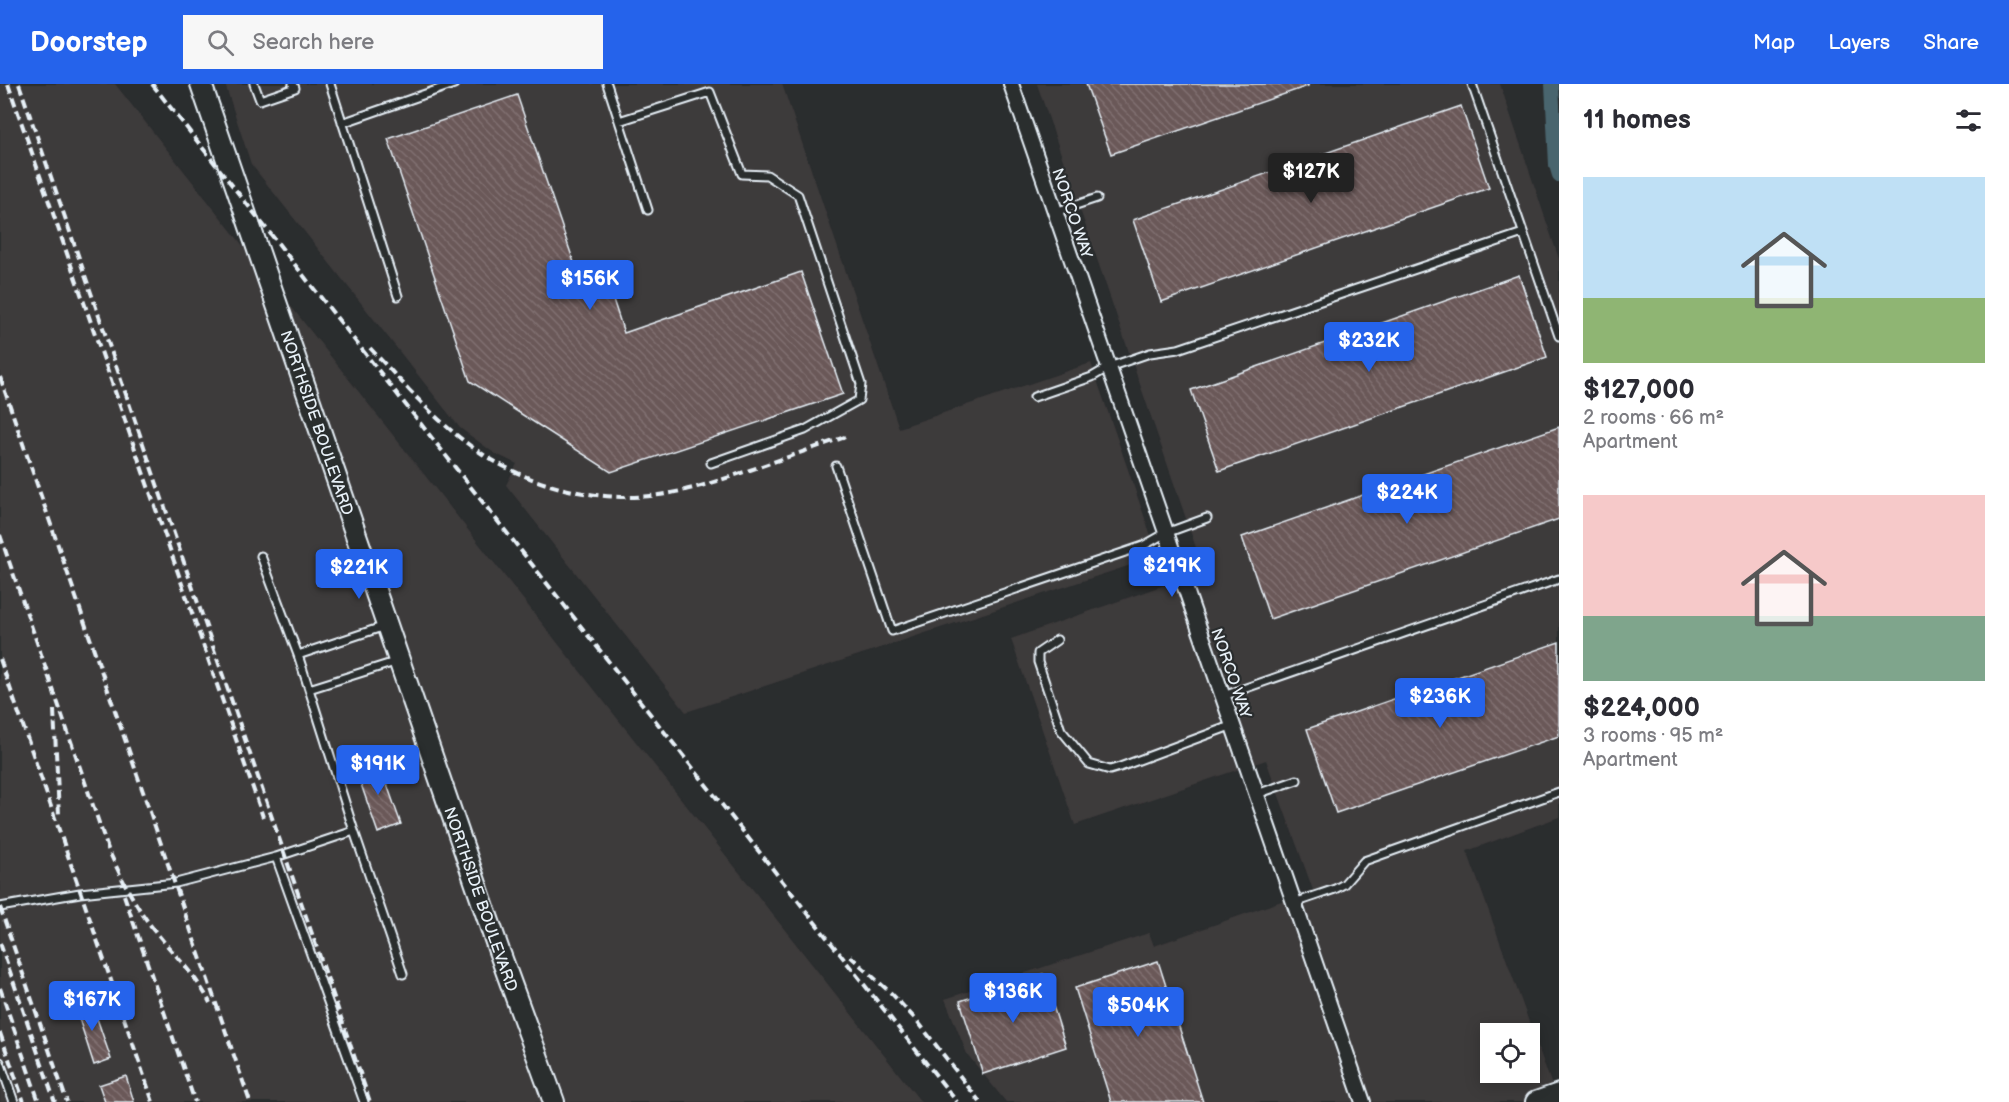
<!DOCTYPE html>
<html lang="en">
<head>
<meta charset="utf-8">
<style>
  body { margin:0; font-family:"Balsamiq Sans",sans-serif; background:#f7f7f7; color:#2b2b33; height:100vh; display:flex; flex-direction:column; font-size:22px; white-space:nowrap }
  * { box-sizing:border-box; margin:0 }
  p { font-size:20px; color:#7c7c81 }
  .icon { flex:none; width:33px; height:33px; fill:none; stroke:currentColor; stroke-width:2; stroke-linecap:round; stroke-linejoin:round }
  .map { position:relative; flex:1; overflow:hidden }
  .side { display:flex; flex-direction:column; background:#fff; width:450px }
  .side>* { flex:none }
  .controls { position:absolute; left:1480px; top:939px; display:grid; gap:12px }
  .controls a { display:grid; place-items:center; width:60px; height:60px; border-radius:0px; background:#fff; box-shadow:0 3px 15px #0003; font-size:30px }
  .price { position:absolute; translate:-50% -51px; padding:0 14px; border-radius:6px; background:#2563eb; color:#fff; font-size:20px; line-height:39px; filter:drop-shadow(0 2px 3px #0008) }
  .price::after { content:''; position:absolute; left:50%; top:36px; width:18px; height:14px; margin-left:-9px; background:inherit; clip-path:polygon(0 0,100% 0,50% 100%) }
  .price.on { background:#222; color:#fff }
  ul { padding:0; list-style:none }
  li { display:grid; align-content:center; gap:12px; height:318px; padding:0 24px }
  li span { display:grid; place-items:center; height:186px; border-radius:0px; color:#555 }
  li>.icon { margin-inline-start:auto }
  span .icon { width:108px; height:108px; fill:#fffc; stroke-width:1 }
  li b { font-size:26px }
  h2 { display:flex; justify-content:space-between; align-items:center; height:72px; padding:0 24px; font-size:26px }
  header { display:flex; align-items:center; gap:36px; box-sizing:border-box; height:84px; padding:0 30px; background:#2563eb; color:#fff }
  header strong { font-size:28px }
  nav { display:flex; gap:33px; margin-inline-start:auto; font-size:21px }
  .search { width:420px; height:54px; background:#f7f7f7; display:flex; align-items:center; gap:15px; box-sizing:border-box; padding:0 21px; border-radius:0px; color:#7c7c81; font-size:22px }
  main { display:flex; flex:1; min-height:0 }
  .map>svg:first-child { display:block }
  .built { fill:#3e3a3b; fill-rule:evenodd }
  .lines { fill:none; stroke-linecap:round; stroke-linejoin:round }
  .canal { stroke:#4a656e; stroke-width:14 }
  .building { fill:url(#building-back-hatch); stroke:#e8f1f8; stroke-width:1.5 }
  .service-casing { stroke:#e8f1f8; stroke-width:11 }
  .minor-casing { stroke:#e8f1f8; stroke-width:18 }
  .secondary-casing { stroke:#e8f1f8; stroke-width:24 }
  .service { stroke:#2a2d2e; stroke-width:7 }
  .minor { stroke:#2a2d2e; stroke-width:14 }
  .secondary { stroke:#2a2d2e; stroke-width:20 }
  .rail { stroke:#e8f1f8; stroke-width:4; stroke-dasharray:9 4.5; stroke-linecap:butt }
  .labels { text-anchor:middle; stroke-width:4.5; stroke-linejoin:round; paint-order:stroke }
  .street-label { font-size:16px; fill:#e8f1f8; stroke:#2a2d2e }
</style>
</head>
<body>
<header>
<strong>Doorstep</strong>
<div class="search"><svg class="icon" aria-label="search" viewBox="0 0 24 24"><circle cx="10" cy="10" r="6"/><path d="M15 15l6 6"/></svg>Search here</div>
<nav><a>Map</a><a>Layers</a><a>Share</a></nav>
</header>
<main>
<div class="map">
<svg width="1559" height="1018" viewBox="0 0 1559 1018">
  <defs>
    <pattern id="building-back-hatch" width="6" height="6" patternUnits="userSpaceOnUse" patternTransform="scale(1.5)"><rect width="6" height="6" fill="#6b5858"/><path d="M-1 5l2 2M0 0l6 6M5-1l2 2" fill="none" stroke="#807071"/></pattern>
  </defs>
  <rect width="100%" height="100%" fill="#2a2d2e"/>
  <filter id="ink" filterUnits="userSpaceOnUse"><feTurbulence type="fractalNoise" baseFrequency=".0167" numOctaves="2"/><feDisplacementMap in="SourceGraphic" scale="12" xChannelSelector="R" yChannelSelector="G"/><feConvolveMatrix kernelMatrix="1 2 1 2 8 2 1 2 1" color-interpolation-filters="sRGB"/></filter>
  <g filter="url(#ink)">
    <path class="built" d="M0 0H115L921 1018H0Z
      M225 0H782L899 344 1091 279 1158 472 686 628 506 401 517 380 494 369 460 344 251 80Z
      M1037 0H1500L1559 175V733L1467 767 1558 1018H1006L967 970 945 915 1149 849 1154 862 1313 806 1266 676 1075 741 1011 555 1204 487ZM1491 950H1530V988H1491Z"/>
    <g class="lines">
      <path class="canal" d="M1552 0 1556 81 1559 91"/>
    </g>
    <path class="building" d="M1086 0H1308V2L1111 70Z
      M517 11 582 202 606 194 624 249 801 188 843 310 611 388 470 297 388 55Z
      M1461 22 1489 104 1161 218 1133 136Z
      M1519 191 1547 273 1219 387 1191 306Z
      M1559 343V435L1270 535 1242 453Z
      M1559 558V652L1336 729 1307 645Z
      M378 675 401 740 378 749 355 683Z
      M1158 877 1203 1018H1111L1075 904Z
      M1043 890 1066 963 983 990 960 917Z
      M90 914 111 975 94 981 74 919Z
      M126 992 134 1018H105L99 1001Z"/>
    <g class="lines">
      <g class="service-casing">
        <path id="service" d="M254 0 260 16 295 4 293 0
          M330 0 398 212
          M607 0 648 126
          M1472 0 1559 252
          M619 37 710 8 742 90 767 91 798 111 861 300 859 316 805 346 711 379
          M342 39 454 0
          M1055 128 1097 114
          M1034 313 1092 293 1109 283 1150 269 1178 265 1523 149
          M836 382 892 547 1143 462 1166 449 1207 434
          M261 472 298 571
          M1057 556 1038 569V578L1061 646 1089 680 1110 686 1120 683 1233 641
          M398 577 309 605 354 747 403 890
          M309 605 298 571 385 542
          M1223 612 1559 495
          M1257 710 1297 696
          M354 747 276 773 364 1018
          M1294 819 1335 805 1344 800 1364 777 1559 708
          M0 823 80 809 176 799 276 773
          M0 978 14 1018"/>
      </g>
      <g class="minor-casing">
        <path id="minor" d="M1011 0 1363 1018"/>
      </g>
      <g class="secondary-casing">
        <g id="secondary">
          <path id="s1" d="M201 0 499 867 554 1018"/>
          <path d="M1536 1018 1559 1010"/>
        </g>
      </g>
      <use href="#service" class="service"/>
      <use href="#minor" class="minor"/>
      <use href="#secondary" class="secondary"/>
      <path class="rail" d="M8 0 263 733
        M19 0 370 1018
        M152 0 957 1018
        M370 264C401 297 432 333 468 360 524 402 602 422 671 409 698 404 724 395 750 386 782 375 814 364 845 353
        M0 293 250 1018
        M0 451 108 765C121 793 133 818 151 842 171 868 195 889 210 919
        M0 575 153 1018
        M54 626 59 731
        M124 811 195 1018
        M0 823 67 1018
        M0 859 55 1018
        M850 872 892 910 918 938 980 1018
        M0 904 39 1018
        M0 949 24 1018"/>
    </g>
  </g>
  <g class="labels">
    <g class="street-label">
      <text transform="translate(1073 129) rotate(71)" y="6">NORCO WAY</text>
      <text dy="6" stroke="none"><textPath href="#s1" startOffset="358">NORTHSIDE BOULEVARD</textPath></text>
      <text transform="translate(1232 589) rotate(71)" y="6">NORCO WAY</text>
      <text dy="6" stroke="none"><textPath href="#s1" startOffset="862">NORTHSIDE BOULEVARD</textPath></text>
    </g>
  </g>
</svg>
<div class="controls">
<a><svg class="icon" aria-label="locate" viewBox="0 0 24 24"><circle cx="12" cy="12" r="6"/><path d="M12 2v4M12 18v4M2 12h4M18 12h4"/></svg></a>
</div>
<b class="price on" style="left:1311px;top:120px">$127K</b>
<b class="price" style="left:590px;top:227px">$156K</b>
<b class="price" style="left:1369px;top:289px">$232K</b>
<b class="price" style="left:1407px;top:441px">$224K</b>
<b class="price" style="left:1172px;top:514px">$219K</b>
<b class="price" style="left:359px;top:516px">$221K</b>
<b class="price" style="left:1440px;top:645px">$236K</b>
<b class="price" style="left:378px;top:712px">$191K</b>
<b class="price" style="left:1013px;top:940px">$136K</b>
<b class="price" style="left:92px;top:948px">$167K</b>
<b class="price" style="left:1138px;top:954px">$504K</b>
</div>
<section class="side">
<h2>11 homes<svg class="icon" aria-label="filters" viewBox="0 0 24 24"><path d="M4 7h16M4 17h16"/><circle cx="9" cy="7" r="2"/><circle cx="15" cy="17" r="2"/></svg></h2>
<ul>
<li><span style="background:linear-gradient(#bfe0f5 65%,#8fb573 0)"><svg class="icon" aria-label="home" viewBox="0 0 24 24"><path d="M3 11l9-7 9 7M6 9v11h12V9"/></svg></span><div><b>$127,000</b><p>2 rooms · 66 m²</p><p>Apartment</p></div></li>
<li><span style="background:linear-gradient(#f6c9c9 65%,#7fa58c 0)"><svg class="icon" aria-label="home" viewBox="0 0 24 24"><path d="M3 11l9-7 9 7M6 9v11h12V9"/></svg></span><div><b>$224,000</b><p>3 rooms · 95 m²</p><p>Apartment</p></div></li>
</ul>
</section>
</main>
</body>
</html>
